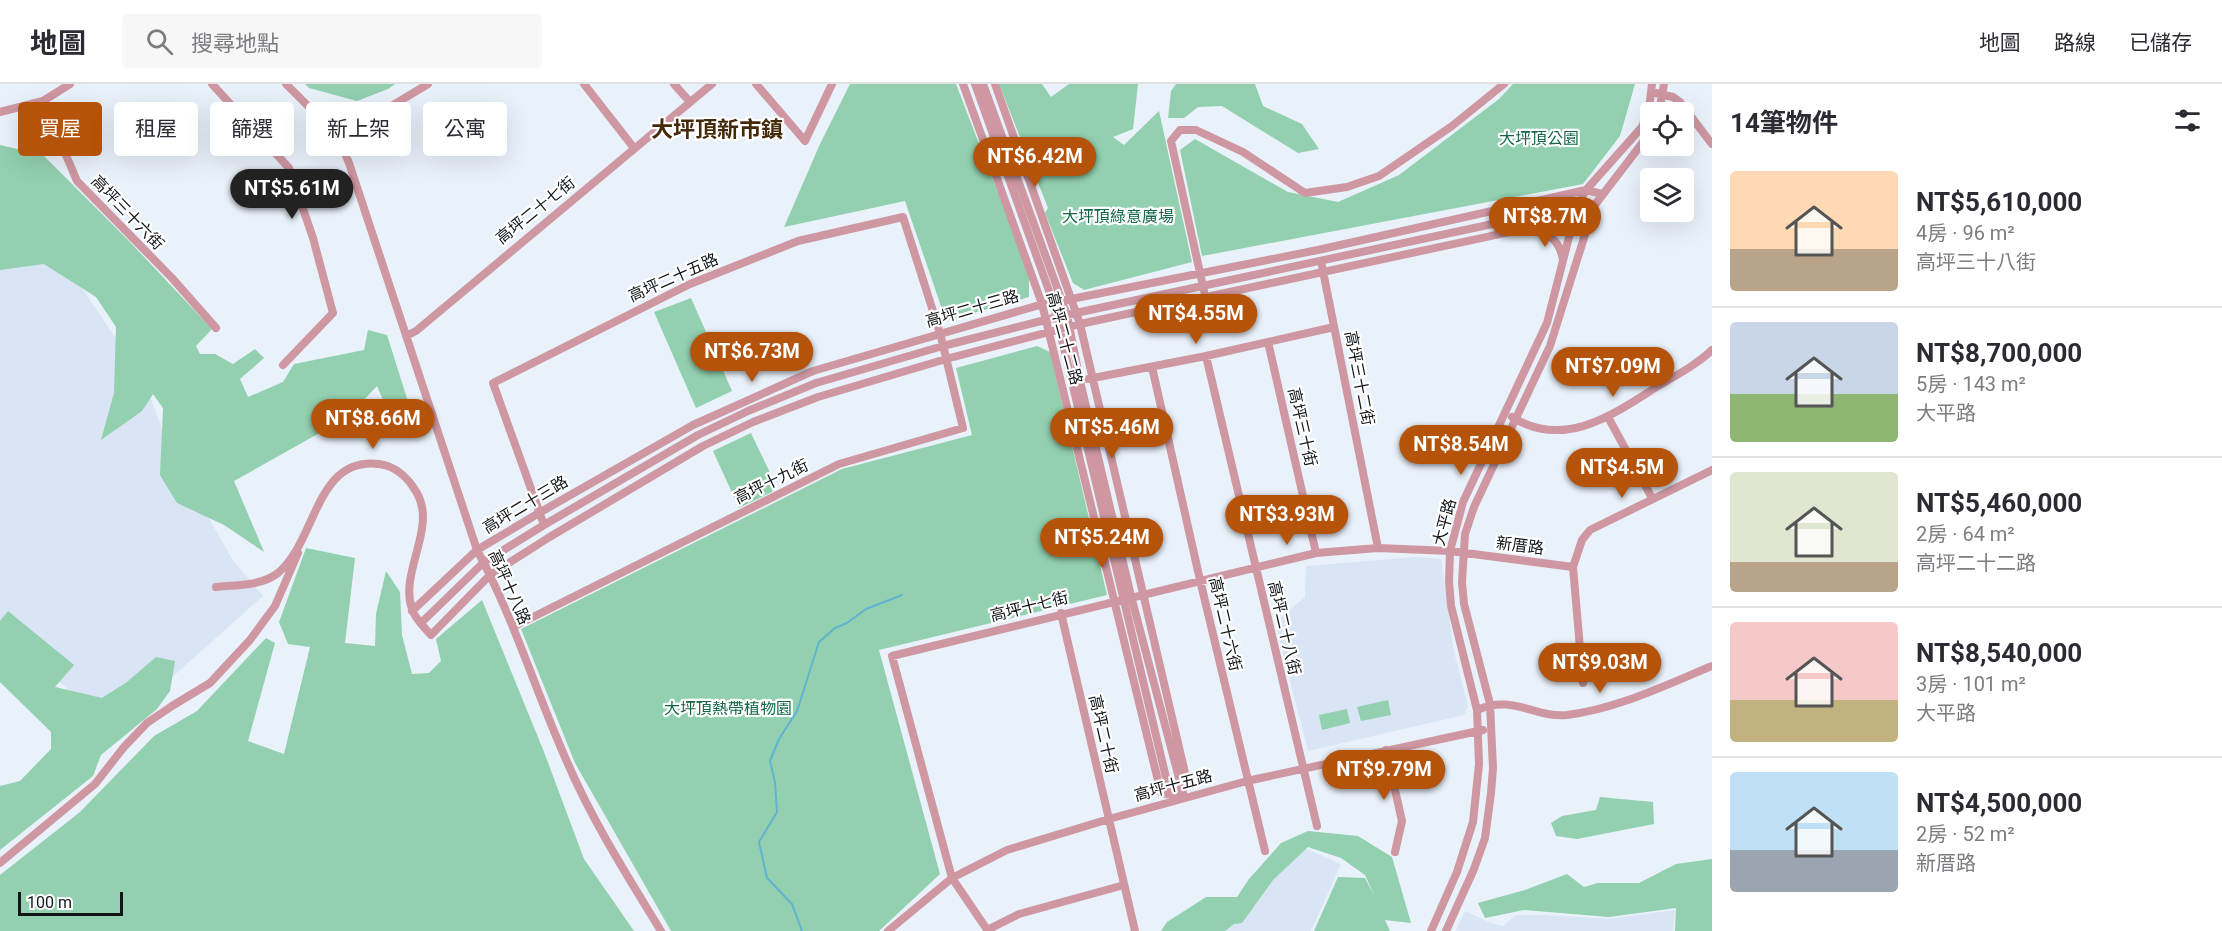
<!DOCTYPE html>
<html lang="zh-TW">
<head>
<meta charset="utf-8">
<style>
  body { margin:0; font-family:Roboto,"Noto Sans TC",sans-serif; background:#f7f7f7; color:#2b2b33; height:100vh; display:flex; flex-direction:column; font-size:22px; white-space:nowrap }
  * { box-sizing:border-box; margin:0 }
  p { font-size:20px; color:#7c7c81 }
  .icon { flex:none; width:33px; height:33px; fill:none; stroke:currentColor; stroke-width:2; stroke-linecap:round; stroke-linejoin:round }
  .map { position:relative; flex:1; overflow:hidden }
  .details { display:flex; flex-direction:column; background:#fff; width:510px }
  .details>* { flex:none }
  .hud { position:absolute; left:18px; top:18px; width:570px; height:54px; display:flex; gap:12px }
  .buttons { position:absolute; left:1640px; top:18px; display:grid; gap:12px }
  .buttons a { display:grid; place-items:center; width:54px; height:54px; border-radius:6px; background:#fff; box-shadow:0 6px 24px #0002; font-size:30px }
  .scale { position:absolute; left:18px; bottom:15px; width:105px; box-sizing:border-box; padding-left:6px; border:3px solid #131619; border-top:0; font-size:16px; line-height:21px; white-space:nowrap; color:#131619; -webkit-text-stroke:4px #fff; paint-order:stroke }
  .price { position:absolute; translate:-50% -51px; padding:0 14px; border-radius:21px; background:#b45309; color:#fff; font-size:20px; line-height:39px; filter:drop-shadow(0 2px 3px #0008) }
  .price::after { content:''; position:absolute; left:50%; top:36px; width:18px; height:14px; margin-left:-9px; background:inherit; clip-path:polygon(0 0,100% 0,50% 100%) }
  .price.current { background:#222; color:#fff }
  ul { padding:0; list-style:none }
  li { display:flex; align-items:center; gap:18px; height:150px; padding:0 18px }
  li+li { border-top:2px solid #e1e1e2 }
  li span { display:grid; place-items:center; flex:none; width:168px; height:120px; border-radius:6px; color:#555 }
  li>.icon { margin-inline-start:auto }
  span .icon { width:72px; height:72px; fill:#fffc; stroke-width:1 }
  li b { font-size:26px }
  h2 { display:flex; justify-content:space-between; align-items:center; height:72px; padding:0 18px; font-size:26px }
  .pill { padding:0 21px; border-radius:6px; background:#fff; box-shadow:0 6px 24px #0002; font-size:21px; line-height:54px }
  .pill.current { background:#b45309; color:#fff }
  header { display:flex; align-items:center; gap:36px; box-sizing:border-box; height:84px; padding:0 30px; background:#fff; border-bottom:2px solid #e1e1e2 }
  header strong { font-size:28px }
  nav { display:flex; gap:33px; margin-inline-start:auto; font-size:21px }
  .search { width:420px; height:54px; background:#f7f7f7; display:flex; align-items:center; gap:15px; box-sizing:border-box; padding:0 21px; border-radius:6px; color:#7c7c81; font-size:22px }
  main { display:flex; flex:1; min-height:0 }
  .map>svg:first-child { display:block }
  .built { fill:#d9e4f4 }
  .green { fill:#92d0af }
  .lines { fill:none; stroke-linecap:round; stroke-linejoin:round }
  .stream { stroke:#61b3d0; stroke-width:2 }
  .minor { stroke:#ce97a1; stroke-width:8 }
  .labels { text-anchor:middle; stroke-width:4.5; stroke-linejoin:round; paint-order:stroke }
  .park-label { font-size:16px; fill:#116745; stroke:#fff }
  .street-label { font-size:16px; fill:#131619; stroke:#fff }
  .district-label { font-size:22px; font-weight:bold; fill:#452a0a; stroke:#fff }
</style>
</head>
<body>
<header>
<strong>地圖</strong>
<div class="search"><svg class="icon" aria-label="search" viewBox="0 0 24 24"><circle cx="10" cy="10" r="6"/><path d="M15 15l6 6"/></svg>搜尋地點</div>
<nav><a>地圖</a><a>路線</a><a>已儲存</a></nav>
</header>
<main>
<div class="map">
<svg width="1712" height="847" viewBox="0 0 1712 847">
  <rect width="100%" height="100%" fill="#e9f1fa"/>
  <path class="built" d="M44 148 144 296 170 366 232 475 263 512 115 644 0 549V153Z
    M1414 473 1441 475 1454 568 1468 622 1464 631 1308 667 1275 538 1305 513 1306 482Z
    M1304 764 1341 780 1311 847H1211L1240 827 1255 821 1264 802Z
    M1675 826 1673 847H1456L1465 827 1491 839 1503 842 1516 831H1546L1609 835Z"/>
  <path class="green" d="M305 0H395L388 5 357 17 309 4Z
    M850 0H956L1018 161 1029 195V213L946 237 905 117 784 143 820 60Z
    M999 0H1042L1051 13 1069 0H1138L1133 45 1113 53 1124 61 1159 27 1192 178 1084 206 1073 199 1045 129 1048 124Z
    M1176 0H1255L1263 22 1302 40 1319 65 1298 69 1222 22 1198 23 1184 34H1168L1171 7Z
    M1513 0H1635L1620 52 1583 100 1202 172 1180 66 1195 55 1288 108 1338 118 1399 91 1499 15Z
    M0 61 43 71 129 157 212 245 196 262 200 270H215L233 280 255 265 264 274 240 295 248 313 283 298 294 280 364 266 368 246 387 251 417 346 398 351 377 302 348 333 234 397 264 468 224 441 177 419 160 391 163 324 153 310 142 327 101 356 114 309 116 243 96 213 44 180 0 186Z
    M691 214 732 307 696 324 654 228Z
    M1037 262 1050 268 1107 511 879 566 940 790 879 847H671L575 679 521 545 842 385 972 351 956 284Z
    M751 349 774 397 772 408 739 424 713 367Z
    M306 464 355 474 345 559 375 562 376 530 386 487 400 508 402 551 412 590 429 589 441 577 436 555 482 516 544 668 584 775 634 847H0V791L80 728 154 652 197 627 266 554 275 559 248 657 284 670 310 563 288 560 279 538Z
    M8 527 74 581 55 603 102 614 127 598 156 573 175 577 170 607 157 625 101 671 93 692 0 766V702L20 697 51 665V648L0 598V537Z
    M1388 616 1391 631 1361 637 1357 623Z
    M1347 625 1350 639 1322 646 1319 631Z
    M1600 713 1653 718 1654 740 1577 755 1556 752 1551 739 1562 732 1596 726Z
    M1308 747 1358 752 1392 773 1411 839 1385 836 1390 847H1314L1338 793 1365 794 1375 813 1365 791 1341 774 1308 763 1273 796 1242 839 1234 840 1225 847H1161L1167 838 1206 813H1237L1249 795 1281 759Z
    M1712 775V847H1675L1676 824 1609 833 1524 826 1485 834 1478 819 1525 806 1567 790 1584 803 1598 799H1639L1676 780Z"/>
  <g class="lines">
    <path class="stream" d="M802 847 792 820 767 794 759 758 777 728 775 698 770 677 779 655 797 627 819 558 835 544 847 539 866 525 902 511"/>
    <path class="minor" d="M212 0 289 84 313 154 333 229 283 281
      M286 0 323 37 340 58 349 79 477 466C514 534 536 609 568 680 593 738 628 793 661 847
      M584 0 634 64
      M674 0 690 18
      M756 0 805 57 832 0
      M963 0 1042 220 1161 709 1184 713
      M975 0 1053 218 1168 702 1181 711
      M983 0 1067 231 1080 297 1131 512 1184 713
      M995 0 1080 240 1185 689 1184 704
      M1651 8 1673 13 1680 18 1712 60
      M43 17 77 97 172 194 216 244
      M0 28 43 17 70 0
      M1659 28 1664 0
      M365 38 428 0
      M1533 144C1550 149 1560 158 1563 176
      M1322 182 1378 464
      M1204 207 1171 57 1180 46H1196L1243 68 1305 109 1347 103 1379 92 1452 42 1504 0
      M406 252 416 247 712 0
      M1268 258 1316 469
      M1206 272 1317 742
      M1152 283 1200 496 1265 767
      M1088 295 1206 272 1334 243
      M1512 333C1565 366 1614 330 1658 302 1677 291 1696 281 1712 266
      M1608 333 1652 414
      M216 503C237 501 261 502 278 489 317 457 315 372 379 380 396 382 409 395 417 409 437 445 399 488 412 525 415 535 425 544 431 551L490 491 548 454 703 362 753 338 818 313 946 275 1080 240 1575 134H1591
      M412 527 477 466 539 429 693 341 813 287 1036 222 1318 166 1586 106 1602 110
      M1061 529 1135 847
      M421 539 484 478 544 441 698 351 748 327 816 299 943 262 1057 233 1577 122H1594
      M513 543 839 380 963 344 940 249 903 133 798 157 690 200 493 299 544 441
      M1583 599 1573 483 1582 456 1590 446 1712 386
      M1477 626C1514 610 1533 634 1567 631 1617 625 1666 601 1712 582
      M1386 666 1402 737 1395 768
      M0 779 95 700 124 663 147 639 172 622 210 599 250 556 275 522 298 469
      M987 846 1019 830 1124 801
      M888 847 952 794 1007 766 1109 735 1247 697 1483 646
      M988 847 952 794 892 572 1316 469 1378 464 1450 467 1573 483
      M1431 847 1457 788 1473 738 1479 680 1477 626 1451 522 1449 497 1450 467 1463 418 1547 239 1577 122 1586 106 1642 43 1649 25 1652 0
      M1446 847 1474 785 1485 754 1491 709 1493 684 1490 620 1464 520 1462 498 1465 450 1474 423 1550 262 1594 122 1650 49"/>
  </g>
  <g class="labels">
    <g class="park-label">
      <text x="1539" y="60">大坪頂公園</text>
      <text x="1118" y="138">大坪頂綠意廣場</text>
      <text x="728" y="630">大坪頂熱帶植物園</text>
    </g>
    <g class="street-label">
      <text transform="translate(535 126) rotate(-39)" y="6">高坪二十七街</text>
      <text transform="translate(128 128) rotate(46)" y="6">高坪三十六街</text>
      <text transform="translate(673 193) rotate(-24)" y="6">高坪二十五路</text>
      <text transform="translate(972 224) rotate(-16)" y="6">高坪二十三路</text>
      <text transform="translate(1065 254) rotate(75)" y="6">高坪二十二路</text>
      <text transform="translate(1360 294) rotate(79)" y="6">高坪三十二街</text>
      <text transform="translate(1303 343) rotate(77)" y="6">高坪三十街</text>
      <text transform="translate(771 397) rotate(-26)" y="6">高坪十九街</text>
      <text transform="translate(525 420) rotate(-31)" y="6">高坪二十三路</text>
      <text transform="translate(1444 438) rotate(-75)" y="6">大平路</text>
      <text transform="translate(1520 461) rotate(7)" y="6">新厝路</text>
      <text transform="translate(510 503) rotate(66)" y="6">高坪十八路</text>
      <text transform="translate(1029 522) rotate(-14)" y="6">高坪十七街</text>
      <text transform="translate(1226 540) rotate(77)" y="6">高坪二十六街</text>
      <text transform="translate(1285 544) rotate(77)" y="6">高坪二十八街</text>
      <text transform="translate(1104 650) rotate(77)" y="6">高坪二十街</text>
      <text transform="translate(1173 701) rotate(-15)" y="6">高坪十五路</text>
    </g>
    <g class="district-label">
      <text x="717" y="53">大坪頂新市鎮</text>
    </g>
  </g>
</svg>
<div class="buttons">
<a><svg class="icon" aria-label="locate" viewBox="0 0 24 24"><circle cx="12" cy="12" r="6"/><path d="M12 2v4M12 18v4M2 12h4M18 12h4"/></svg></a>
<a><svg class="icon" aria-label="layers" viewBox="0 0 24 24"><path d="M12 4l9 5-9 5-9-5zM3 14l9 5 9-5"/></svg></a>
</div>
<div class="scale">100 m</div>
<b class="price" style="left:1035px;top:104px">NT$6.42M</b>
<b class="price current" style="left:292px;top:136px">NT$5.61M</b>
<b class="price" style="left:1545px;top:164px">NT$8.7M</b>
<b class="price" style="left:1196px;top:261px">NT$4.55M</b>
<b class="price" style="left:752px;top:299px">NT$6.73M</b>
<b class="price" style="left:1613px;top:314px">NT$7.09M</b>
<b class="price" style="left:373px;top:366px">NT$8.66M</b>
<b class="price" style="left:1112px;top:375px">NT$5.46M</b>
<b class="price" style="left:1461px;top:392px">NT$8.54M</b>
<b class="price" style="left:1622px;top:415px">NT$4.5M</b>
<b class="price" style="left:1287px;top:462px">NT$3.93M</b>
<b class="price" style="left:1102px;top:485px">NT$5.24M</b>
<b class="price" style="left:1600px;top:610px">NT$9.03M</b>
<b class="price" style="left:1384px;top:717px">NT$9.79M</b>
<div class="hud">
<a class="pill current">買屋</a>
<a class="pill">租屋</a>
<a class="pill">篩選</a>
<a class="pill">新上架</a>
<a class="pill">公寓</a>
</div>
</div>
<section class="details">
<h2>14筆物件<svg class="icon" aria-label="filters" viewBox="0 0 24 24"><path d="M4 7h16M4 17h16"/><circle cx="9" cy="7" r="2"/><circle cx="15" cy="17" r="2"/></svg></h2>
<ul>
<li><span style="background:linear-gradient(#ffd9b3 65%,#b9a48a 0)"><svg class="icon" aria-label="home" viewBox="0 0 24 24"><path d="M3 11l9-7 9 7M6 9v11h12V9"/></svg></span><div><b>NT$5,610,000</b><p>4房 · 96 m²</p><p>高坪三十八街</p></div></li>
<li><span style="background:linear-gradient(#c9d6e8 60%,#8fb573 0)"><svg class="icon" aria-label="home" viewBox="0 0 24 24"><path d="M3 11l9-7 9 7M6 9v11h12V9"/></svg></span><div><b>NT$8,700,000</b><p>5房 · 143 m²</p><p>大平路</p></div></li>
<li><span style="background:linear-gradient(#dfe7d0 75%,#b9a48a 0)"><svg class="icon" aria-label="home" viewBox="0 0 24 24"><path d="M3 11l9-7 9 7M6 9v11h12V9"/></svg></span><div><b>NT$5,460,000</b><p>2房 · 64 m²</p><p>高坪二十二路</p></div></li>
<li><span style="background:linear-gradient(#f6c9c9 65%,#c2b280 0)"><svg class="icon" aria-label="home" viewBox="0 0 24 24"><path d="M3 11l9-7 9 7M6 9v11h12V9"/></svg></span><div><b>NT$8,540,000</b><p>3房 · 101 m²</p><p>大平路</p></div></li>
<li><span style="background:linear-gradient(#bfe0f5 65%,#9aa5b1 0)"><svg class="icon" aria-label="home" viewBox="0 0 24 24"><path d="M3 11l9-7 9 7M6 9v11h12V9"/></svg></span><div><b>NT$4,500,000</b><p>2房 · 52 m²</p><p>新厝路</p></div></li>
</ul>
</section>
</main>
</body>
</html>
